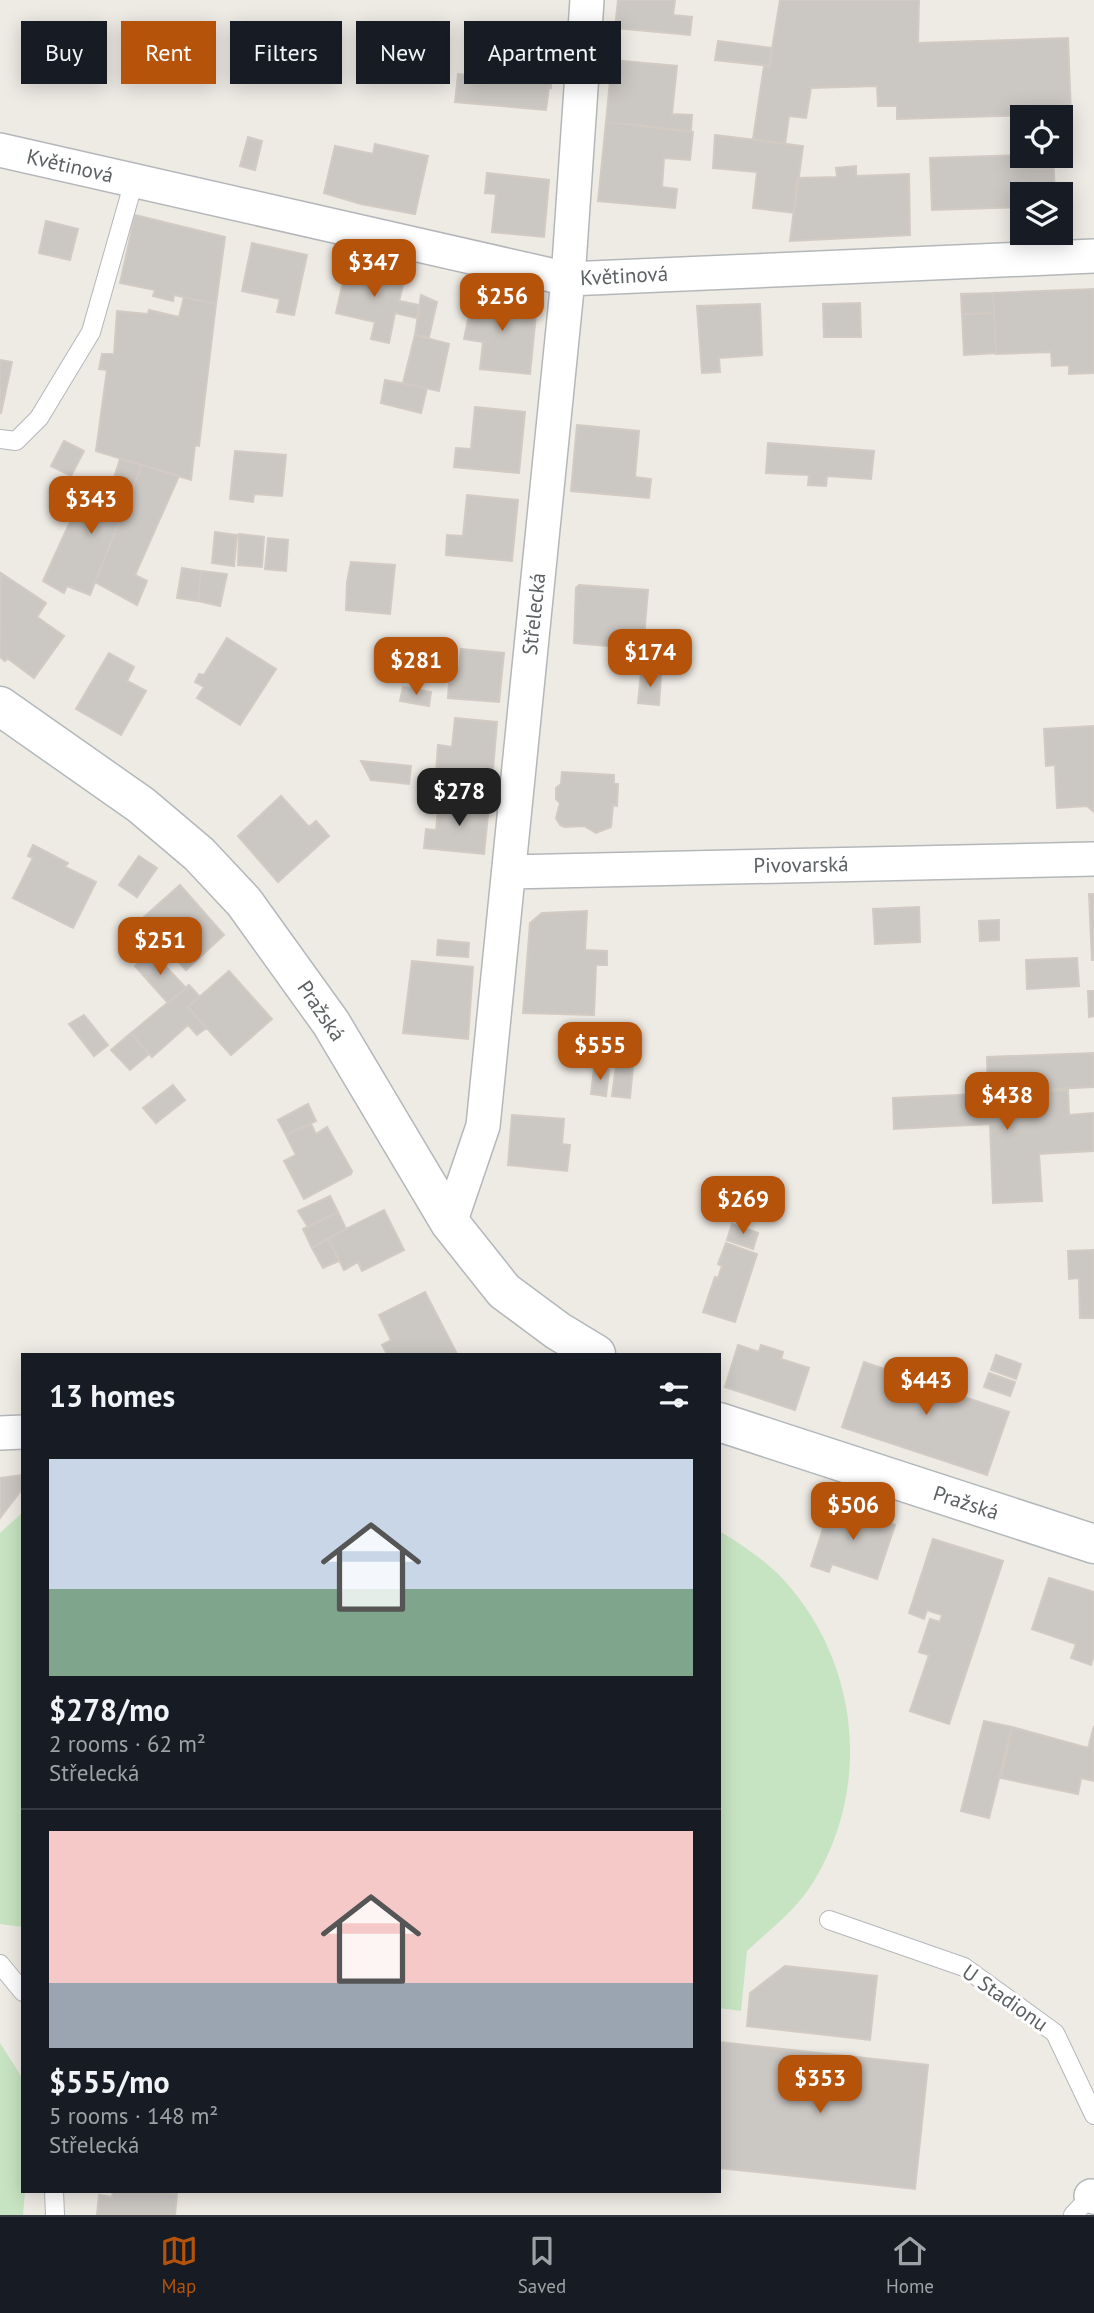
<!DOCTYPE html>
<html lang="en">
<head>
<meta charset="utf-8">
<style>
  body { margin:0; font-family:"PT Sans",sans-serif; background:#20242c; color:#f1f3f6; height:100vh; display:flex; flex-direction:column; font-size:26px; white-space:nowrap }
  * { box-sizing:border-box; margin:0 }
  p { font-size:23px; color:#9ea1a6 }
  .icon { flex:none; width:38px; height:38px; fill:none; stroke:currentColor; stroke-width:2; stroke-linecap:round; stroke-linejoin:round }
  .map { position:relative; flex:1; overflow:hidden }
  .side { position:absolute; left:21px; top:1353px; width:700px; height:840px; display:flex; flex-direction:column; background:#171b24; border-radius:0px; box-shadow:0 4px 18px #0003 }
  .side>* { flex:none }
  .hud { position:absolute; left:21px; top:21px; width:700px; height:63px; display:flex; gap:14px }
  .tools { position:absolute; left:1010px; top:105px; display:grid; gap:14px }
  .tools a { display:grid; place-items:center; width:63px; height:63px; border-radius:0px; background:#171b24; box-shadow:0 4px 18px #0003; font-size:35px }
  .price { position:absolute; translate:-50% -60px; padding:0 16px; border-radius:14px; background:#b45309; color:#fff; font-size:23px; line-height:46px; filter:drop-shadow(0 2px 4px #0008) }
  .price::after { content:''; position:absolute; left:50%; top:42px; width:21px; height:16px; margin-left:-10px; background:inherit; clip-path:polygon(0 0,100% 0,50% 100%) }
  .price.on { background:#222; color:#fff }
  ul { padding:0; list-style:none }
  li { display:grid; align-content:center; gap:14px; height:371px; padding:0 28px }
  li+li { border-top:2px solid #363941 }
  li span { display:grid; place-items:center; height:217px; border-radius:0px; color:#555 }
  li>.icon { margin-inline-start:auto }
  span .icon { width:126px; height:126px; fill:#fffc; stroke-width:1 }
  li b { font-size:30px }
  h2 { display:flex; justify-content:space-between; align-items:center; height:84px; padding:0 28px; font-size:30px }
  .pill { padding:0 24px; border-radius:0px; background:#171b24; box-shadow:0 4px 18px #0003; font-size:24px; line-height:63px }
  .pill.on { background:#b45309; color:#fff }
  .dock { display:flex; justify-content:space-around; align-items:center; height:98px; border-top:2px solid #363941; background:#171b24; font-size:19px; color:#9ea1a6 }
  .dock a { display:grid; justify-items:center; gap:4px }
  .dock .on { color:#b45309 }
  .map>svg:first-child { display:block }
  .green { fill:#c7e4c2 }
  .building { fill:#cbc7c3; stroke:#d2cbc3; stroke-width:2 }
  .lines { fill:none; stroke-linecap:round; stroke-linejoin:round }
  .service-casing { stroke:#b4b7ba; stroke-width:20 }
  .minor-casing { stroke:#b4b7ba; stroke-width:36 }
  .secondary-casing { stroke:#b3b8bb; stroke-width:41 }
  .service { stroke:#fff; stroke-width:18 }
  .minor { stroke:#fff; stroke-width:33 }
  .secondary { stroke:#fff; stroke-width:38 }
  .labels { text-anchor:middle; stroke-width:6; stroke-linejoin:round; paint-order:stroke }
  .street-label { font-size:21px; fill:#5c6164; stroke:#fff }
</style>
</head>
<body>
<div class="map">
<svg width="1094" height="2215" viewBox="0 0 1094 2215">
  <rect width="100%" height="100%" fill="#eeeae4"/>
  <path class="green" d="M23 1512V1927L0 1924V1533Z
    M719 1531C741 1544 765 1560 783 1579 859 1662 872 1785 814 1881 797 1909 771 1929 747 1951L741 2011 719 2008Z
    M0 2043 23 2079V2191H25L23 2215H0Z"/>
  <path class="building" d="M618 0H675L673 15 692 17 690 35 615 28Z
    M780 0H919L918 43 1068 38 1071 114 897 119V106H878L877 86 811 88 806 118 789 116 785 144 753 139 764 66 769 67Z
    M492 23 553 29 551 88 549 87 546 110 455 102 458 74 487 77Z
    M718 41 772 48 770 66 715 60Z
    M612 60 677 66 672 114 692 115 691 131 606 122Z
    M606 122 693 132 690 160 664 158 662 187 677 189 675 208 598 201Z
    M715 135 803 146 794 213 753 208 757 172 713 168Z
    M248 137 262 141 255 170 240 166Z
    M375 144 428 156 415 214 361 204 324 193 335 146 373 154Z
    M1022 155 1053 156 1055 194H1022V207L932 210 930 158Z
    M856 166V176L909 174 910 235 790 241 798 178 837 177 836 168Z
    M487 173 549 180 544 237 492 232 496 194 485 193Z
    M135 215 225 237 216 304 174 295 173 301 153 296 155 290 120 283Z
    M46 221 78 229 70 260 39 253Z
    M252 243 307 255 294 315 277 312 280 299 242 291Z
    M347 264 405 277 399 301 419 305 417 318 395 313 389 343 371 339 375 322 336 313Z
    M1094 289V373L1069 374V365L1052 366 1051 352 996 354 993 293Z
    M474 292 528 303 536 314 530 374 480 369 483 342 464 339Z
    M993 293 994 313 962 314 961 294Z
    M421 295 437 302 429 337 415 335Z
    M184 297 216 304 199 446 195 445 191 480 96 451 107 370 99 369 102 354H114L117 311 148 314 149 310 179 317Z
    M860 303 861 337H824L823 304Z
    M760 304 762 355 719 358 720 372 702 373 697 306Z
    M994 313 996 353 964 355 962 314Z
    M415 335 449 344 439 391 403 383Z
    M0 360 12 362 1 413H0Z
    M385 380 427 388 421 413 381 403Z
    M475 407 525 412 519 473 454 467 456 448 471 449Z
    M577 425 639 431 635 477 651 479 649 498 571 491Z
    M64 441 84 451 71 476 51 466Z
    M768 443 874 451 871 479 827 476 826 486 808 485 809 475 766 473Z
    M235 451 286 455 282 496 254 494 253 502 230 499Z
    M120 459 142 465 90 595 67 586 64 593 43 581 80 500 104 510Z
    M142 465 179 476 135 575 147 581 137 605 95 582Z
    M467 495 518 500 512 561 446 555 447 535 463 536Z
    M215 532 237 535 234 566 212 563Z
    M239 534 264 537 262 567 238 565Z
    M268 538 288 540 286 571 265 569Z
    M351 562 395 565 390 614 346 610 347 582Z
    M182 568 201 571 198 601 177 598Z
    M201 571 227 574 220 606 198 601Z
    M1 573 46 603 37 617 64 636 34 678 7 658 5 661 0 657Z
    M579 585 648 590 643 649 574 643 576 588Z
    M227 638 276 669 240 725 197 698 204 687 195 682 199 674 204 675Z
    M461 649 504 653 499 702 448 698 449 682 441 681 443 666 459 668Z
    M109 653 134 667 127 681 146 691 121 735 76 709Z
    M641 674 661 675 659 705 638 703Z
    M403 687 431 692 429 706 400 701Z
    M455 718 497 722 493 770 480 768 479 777 436 773 438 745 452 747Z
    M1094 726V812L1087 806 1057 808 1055 765 1046 766 1044 729Z
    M361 761 411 766 409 784 371 780Z
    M562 772 614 775V784H618L617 806 613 805 611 827 596 833 584 826 565 827 560 825 556 818 560 803 556 799V788L561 784Z
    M281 796 309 827 316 821 329 836 278 882 238 836Z
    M439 800 489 805 484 854 424 848 426 829 436 830Z
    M33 845 68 863 65 867 96 882 73 928 13 898 33 858 28 856Z
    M139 856 157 868 137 897 119 885Z
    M180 885 224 935 186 970 161 942 148 953 128 931Z
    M1089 894H1094V960H1092Z
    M919 907 920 942 875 944 873 909Z
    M587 911 585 950 607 951V965H596L594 1015 523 1013 530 923 542 913Z
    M999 920V940L980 941 979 921Z
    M438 940 469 943 468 957 437 955Z
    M151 951 186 988 168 1003 135 966Z
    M1077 958 1079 986 1027 989 1026 960Z
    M412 961 473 967 468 1039 403 1033Z
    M229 971 272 1019 231 1055 188 1007Z
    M189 985 200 997 188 1007 206 1028 197 1035 188 1025 152 1057 131 1033Z
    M1088 991H1094V1016L1089 1017Z
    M84 1015 108 1045 94 1056 69 1024Z
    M131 1033 149 1054 130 1070 111 1050Z
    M1094 1053V1087L988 1092 987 1057Z
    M616 1065 633 1067 630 1098 612 1096Z
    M594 1068 609 1070 606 1096 591 1094Z
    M173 1085 185 1100 156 1123 143 1108Z
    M1068 1090 1069 1115 1093 1113V1151L1039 1154 1042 1201 993 1203 990 1124 894 1129 893 1098Z
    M308 1104 316 1121 286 1135 278 1120Z
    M512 1115 564 1119 562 1144 570 1145 567 1171 508 1165Z
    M311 1124 316 1134 327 1127 352 1171 351 1174 304 1199 284 1161 296 1155 286 1135Z
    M330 1196 338 1212 308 1227 298 1211Z
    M384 1210 404 1250 362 1271 358 1262 344 1270 328 1238Z
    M338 1212 346 1229 312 1248 303 1229Z
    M732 1224 758 1233 753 1249 727 1240Z
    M328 1238 339 1261 323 1268 312 1248Z
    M726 1243 757 1254 735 1322 703 1312 715 1277 718 1278 722 1266 718 1264Z
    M1094 1250V1318H1080L1079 1278 1069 1279 1068 1251Z
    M425 1292 457 1354H387L382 1345 391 1340 379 1315Z
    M738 1345 759 1352 761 1345 783 1352 781 1359 809 1368 795 1410 725 1387Z
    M996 1355 1021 1364 1016 1379 991 1370Z
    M864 1362 921 1382 926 1367 951 1375 946 1391 1009 1412 987 1475 842 1427Z
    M989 1373 1015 1382 1010 1396 984 1387Z
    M23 1475V1488L0 1518V1478Z
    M831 1504 895 1525 877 1579 832 1564 829 1572 811 1566Z
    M933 1539 1003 1561 949 1724 910 1711 929 1655 919 1652 930 1619 940 1622 942 1615 927 1610 924 1619 909 1613Z
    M1049 1578 1094 1592V1654L1091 1665 1071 1658 1076 1644 1032 1629Z
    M984 1721 1012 1727 989 1818 961 1811Z
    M1094 1726V1781L1081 1778 1078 1794 1001 1778 1012 1727 1088 1748Z
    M785 1966 877 1976 870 2040 747 2026 750 1993Z
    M719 2042 928 2065 915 2189 719 2168Z
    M113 2191H154L177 2194 175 2215H97L99 2195 112 2197Z"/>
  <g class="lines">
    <g class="service-casing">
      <path id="service" d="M0 439 16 441 39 418 91 332 134 181
        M829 1920 964 1967 1055 2033 1094 2115
        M0 1964 23 1992
        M54 2191 55 2215
        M1073 2215 1091 2196 1092 2191"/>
    </g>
    <g class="minor-casing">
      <path id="minor" d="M0 150 568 279 1094 256
        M509 872 1094 859
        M450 1223 483 1126 568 279 587 0
        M0 1433 23 1432
        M1091 2196 1094 2197"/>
    </g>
    <g class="secondary-casing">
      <path id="secondary" d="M0 706 141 805 199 854 244 902 331 1023 450 1223 504 1291 558 1331 596 1354
        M719 1422 1094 1544"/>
    </g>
    <use href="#service" class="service"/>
    <use href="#minor" class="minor"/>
    <use href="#secondary" class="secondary"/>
  </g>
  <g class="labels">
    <g class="street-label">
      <text transform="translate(70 166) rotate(13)" y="7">Květinová</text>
      <text transform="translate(624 276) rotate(-3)" y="7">Květinová</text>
      <text transform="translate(534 614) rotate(-84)" y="7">Střelecká</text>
      <text transform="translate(801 865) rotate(-1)" y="7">Pivovarská</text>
      <text transform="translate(321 1011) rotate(56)" y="7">Pražská</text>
      <text transform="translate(966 1503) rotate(18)" y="7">Pražská</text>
      <text transform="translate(1005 1998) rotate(35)" y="7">U Stadionu</text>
    </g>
  </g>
</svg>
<div class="tools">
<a><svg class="icon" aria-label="locate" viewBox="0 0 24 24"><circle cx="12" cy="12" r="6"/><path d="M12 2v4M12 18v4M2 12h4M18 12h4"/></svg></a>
<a><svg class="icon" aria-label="layers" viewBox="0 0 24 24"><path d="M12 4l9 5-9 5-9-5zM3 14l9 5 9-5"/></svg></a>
</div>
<b class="price" style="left:374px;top:299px">$347</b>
<b class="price" style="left:502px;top:333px">$256</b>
<b class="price" style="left:91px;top:536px">$343</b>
<b class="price" style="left:650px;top:689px">$174</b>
<b class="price" style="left:416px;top:697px">$281</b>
<b class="price on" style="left:459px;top:828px">$278</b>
<b class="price" style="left:160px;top:977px">$251</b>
<b class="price" style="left:600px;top:1082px">$555</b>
<b class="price" style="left:1007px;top:1132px">$438</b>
<b class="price" style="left:743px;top:1236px">$269</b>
<b class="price" style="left:926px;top:1417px">$443</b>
<b class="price" style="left:853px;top:1542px">$506</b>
<b class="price" style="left:820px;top:2115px">$353</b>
<div class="hud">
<a class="pill">Buy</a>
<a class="pill on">Rent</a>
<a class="pill">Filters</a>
<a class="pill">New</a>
<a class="pill">Apartment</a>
</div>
<section class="side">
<h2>13 homes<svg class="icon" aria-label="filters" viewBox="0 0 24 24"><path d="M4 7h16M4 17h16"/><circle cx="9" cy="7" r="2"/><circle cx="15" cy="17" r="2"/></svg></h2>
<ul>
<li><span style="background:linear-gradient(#c9d6e8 60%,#7fa58c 0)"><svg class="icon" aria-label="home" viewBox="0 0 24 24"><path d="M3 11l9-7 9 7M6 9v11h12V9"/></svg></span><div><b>$278/mo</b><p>2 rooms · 62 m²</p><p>Střelecká</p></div></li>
<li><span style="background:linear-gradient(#f6c9c9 70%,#9aa5b1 0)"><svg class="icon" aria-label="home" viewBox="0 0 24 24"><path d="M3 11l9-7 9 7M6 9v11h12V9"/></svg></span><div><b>$555/mo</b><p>5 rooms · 148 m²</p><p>Střelecká</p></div></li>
</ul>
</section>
</div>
<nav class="dock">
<a class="on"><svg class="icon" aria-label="map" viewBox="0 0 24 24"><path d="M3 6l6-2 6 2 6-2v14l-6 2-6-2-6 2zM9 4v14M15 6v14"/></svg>Map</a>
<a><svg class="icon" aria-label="saved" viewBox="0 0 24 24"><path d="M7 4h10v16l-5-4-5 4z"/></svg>Saved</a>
<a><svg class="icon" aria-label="home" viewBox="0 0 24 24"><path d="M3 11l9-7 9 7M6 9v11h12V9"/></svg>Home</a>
</nav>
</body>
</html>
